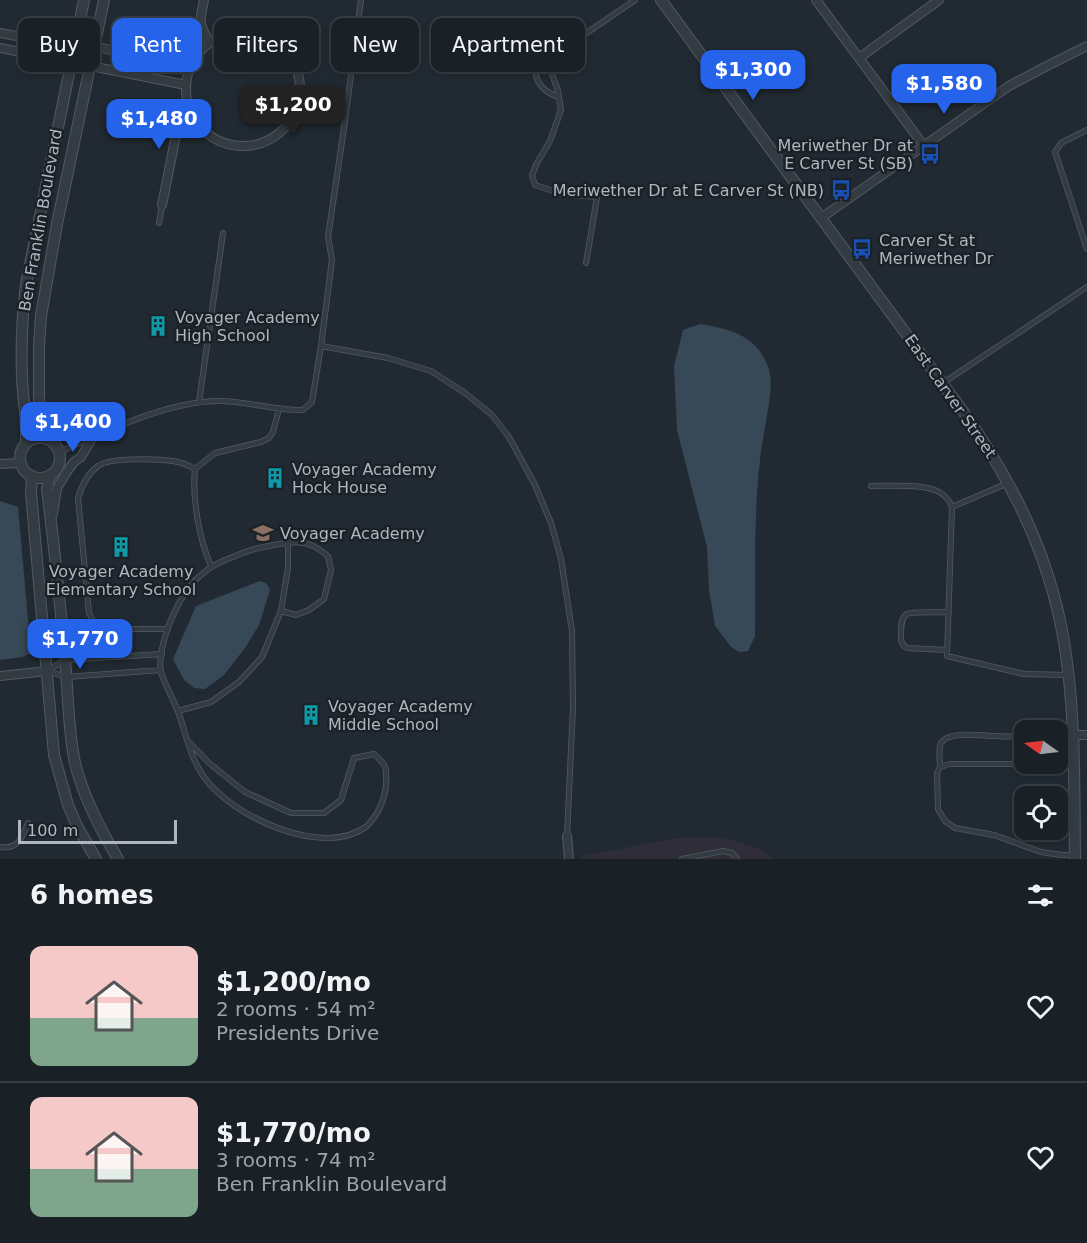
<!DOCTYPE html>
<html lang="en">
<head>
<meta charset="utf-8">
<style>
  body { margin:0; font-family:"DejaVu Sans",sans-serif; background:#22282e; color:#f1f3f6; height:100vh; display:flex; flex-direction:column; font-size:22px; white-space:nowrap }
  * { box-sizing:border-box; margin:0 }
  p { font-size:20px; color:#9fa3a7 }
  .icon { flex:none; width:33px; height:33px; fill:none; stroke:currentColor; stroke-width:2; stroke-linecap:round; stroke-linejoin:round }
  .map { position:relative; height:859px; overflow:hidden }
  .drawer { display:flex; flex-direction:column; background:#192026; flex:1 }
  .drawer>* { flex:none }
  .hud { position:absolute; left:18px; top:18px; width:600px; height:54px; display:flex; gap:12px }
  .needle { width:39px; rotate:284deg }
  .buttons { position:absolute; left:1014px; top:720px; display:grid; gap:12px }
  .buttons a { display:grid; place-items:center; width:54px; height:54px; border-radius:12px; background:#192026; box-shadow:0 3px 9px #0003,0 0 0 2px #373e43; font-size:30px }
  .scale { position:absolute; left:18px; bottom:15px; width:159px; box-sizing:border-box; padding-left:6px; border:3px solid #aeb7c0; border-top:0; font-size:16px; line-height:21px; white-space:nowrap; color:#aeb7c0; -webkit-text-stroke:4px #1a2127; paint-order:stroke }
  .price { position:absolute; translate:-50% -51px; padding:0 14px; border-radius:12px; background:#2563eb; color:#fff; font-size:20px; line-height:39px; filter:drop-shadow(0 2px 3px #0008) }
  .price::after { content:''; position:absolute; left:50%; top:36px; width:18px; height:14px; margin-left:-9px; background:inherit; clip-path:polygon(0 0,100% 0,50% 100%) }
  .price.on { background:#222; color:#fff }
  ul { padding:0; list-style:none }
  li { display:flex; align-items:center; gap:18px; height:150px; padding:0 30px }
  li+li { border-top:2px solid #373e43 }
  li span { display:grid; place-items:center; flex:none; width:168px; height:120px; border-radius:12px; color:#555 }
  li>.icon { margin-inline-start:auto }
  span .icon { width:72px; height:72px; fill:#fffc; stroke-width:1 }
  li b { font-size:26px }
  h2 { display:flex; justify-content:space-between; align-items:center; height:72px; padding:0 30px; font-size:26px }
  .pill { padding:0 21px; border-radius:12px; background:#192026; box-shadow:0 3px 9px #0003,0 0 0 2px #373e43; font-size:21px; line-height:54px }
  .pill.on { background:#2563eb; color:#fff }
  .map>svg:first-child { display:block }
  .medical { fill:#2f2e38 }
  .water { fill:#374857 }
  .lines { fill:none; stroke-linecap:round; stroke-linejoin:round }
  .service-casing { stroke:#525a61; stroke-width:6 }
  .minor-casing { stroke:#525a61; stroke-width:10 }
  .tertiary-casing { stroke:#525a61; stroke-width:12 }
  .service { stroke:#343c43; stroke-width:4.5 }
  .minor { stroke:#343c43; stroke-width:8 }
  .tertiary { stroke:#343c43; stroke-width:10 }
  .labels { text-anchor:middle; stroke-width:5; stroke-linejoin:round; paint-order:stroke }
  .poi-label { font-size:16px; fill:#aeb7c0; stroke:#1a2127; text-anchor:start }
  .street-label { font-size:16px; fill:#aeb7c0; stroke:#1a2127 }
</style>
</head>
<body>
<div class="map">
<svg width="1087" height="859" viewBox="0 0 1087 859">
  <rect width="100%" height="100%" fill="#212a32"/>
  <path class="medical" d="M683 837H721L761 849 774 859H582V856Z"/>
  <path class="water" d="M700 324C729 329 754 334 767 364 775 380 768 409 765 427 752 495 756 566 755 636L748 651 739 652 731 647 715 626 709 590 707 547 677 430 674 366 683 330Z
    M0 501 18 507 31 653 22 657 0 660Z
    M260 581 266 583 270 590 259 625 245 648 224 675 205 689 194 688 184 680 173 659 196 606Z"/>
  <g class="lines">
    <g class="service-casing">
      <path id="service" d="M553 56 550 68 558 91 561 110 550 141 537 163 532 175 535 185 562 194 597 197 586 263
        M553 56 539 64C538 65 536 74 536 75 538 87 549 94 559 97
        M446 69 467 23 476 20 553 56 635 0
        M1087 130 1061 143 1055 152 1087 249
        M159 223 162 205
        M321 346 388 358 431 371 465 393 492 415 509 437 535 485 551 523 561 559 572 631 573 708 567 836
        M943 383 1087 287
        M199 402 223 233
        M59 452C107 431 167 401 220 401 248 401 275 411 303 410L312 402 321 346 332 260 328 237 344 128 361 0
        M195 469 215 453 261 442 269 438 273 432 279 409
        M1008 483 952 507 947 656 1024 674 1068 675
        M871 486C889 486 919 484 935 490 943 493 949 499 952 507
        M168 629H104L93 621 89 613 78 498C82 485 87 474 98 466 109 457 158 459 173 461 181 462 188 465 195 469 192 498 199 539 211 566
        M947 650 907 648C900 644 901 639 901 632 901 626 901 618 907 614 913 611 941 613 949 612
        M47 671 65 660 162 654
        M47 671 66 677 161 670
        M178 711 211 702 239 682 262 657 281 611 288 568V542
        M1058 735H1072
        M187 740 209 763 245 792 291 813H324L341 800 354 758 374 754C387 765 387 769 386 786 384 801 378 815 367 826 324 859 232 817 204 777 191 759 186 735 179 714 174 700 165 686 161 672 158 659 164 639 168 627 180 597 194 573 225 560 237 556 247 550 259 548 275 545 297 538 313 546 318 548 323 552 328 556L331 570 324 599 309 610 296 615 281 611
        M1011 764H950L940 767 937 773 938 809 945 821 955 828 994 835 1041 852 1062 855H1075
        M940 767C940 760 938 749 941 743 949 730 983 736 996 736 1005 737 1015 736 1024 736
        M0 847C19 850 22 837 28 823
        M682 859 723 851 732 853 737 859"/>
    </g>
    <g class="minor-casing">
      <path id="minor" d="M204 0C200 21 197 23 210 42
        M816 0 924 146
        M186 89a57 57 0 1 1 114 0a57 57 0 1 1-114 0Z
        M0 33 65 45 94 46 189 69
        M0 48 186 85
        M859 58 939 0
        M162 205 177 130 183 121 192 114
        M821 218 1009 86 1043 68 1087 46
        M0 464 20 463
        M53 514 57 488 66 473 74 462 81 457 93 437
        M0 676 47 671
        M1072 735H1087
        M567 836 569 859"/>
    </g>
    <g class="tertiary-casing">
      <path id="tertiary" d="M661 0 962 410C1011 479 1048 552 1063 636 1076 709 1074 785 1075 859
        M45 438 40 422 39 395V346L41 316 57 224 104 0
        M20 458a20 20 0 1 1 40 0a20 20 0 1 1-40 0Z
        M26 443C27 421 23 399 22 377 21 346 22 315 26 284L84 0
        M50 475 47 489C54 545 60 602 65 658 68 693 68 729 75 763 83 797 100 829 118 859
        M32 476 31 492 54 755 68 805 77 826 96 859"/>
    </g>
    <use href="#service" class="service"/>
    <use href="#minor" class="minor"/>
    <use href="#tertiary" class="tertiary"/>
  </g>
  <defs>
    <g id="bus-bare" transform="scale(1.62)"><path d="M-5-6H5V4H4V6H2V4H-2V6H-4V4H-5ZM-3.5-4V0h7V-4ZM-3.5 1.2v1.5H-2V1.2ZM2 1.2v1.5H3.5V1.2Z" fill="#1a4fb4" stroke="#1a2127" stroke-width="2.5" paint-order="stroke"/></g>
    <g id="building-bare" transform="scale(1.62)"><path d="M-4-6H4V6H1V3H-1V6H-4ZM-2.5-4.3h1.7v1.8h-1.7ZM.8-4.3h1.7v1.8H.8ZM-2.5-1h1.7V.8h-1.7ZM.8-1h1.7V.8H.8Z" fill="#0f9aa8" stroke="#1a2127" stroke-width="2.5" paint-order="stroke"/></g>
    <g id="school-bare" transform="scale(1.62)"><path d="M0-5L7-2L0 1L-7-2ZM-4 1L0 2.5L4 1V4Q0 6-4 4Z" fill="#8d6e63" stroke="#1a2127" stroke-width="2.5" paint-order="stroke"/></g>
  </defs>
  <g fill-rule="evenodd">
    <use href="#bus-bare" x="930" y="154"/>
    <use href="#bus-bare" x="841" y="190"/>
    <use href="#bus-bare" x="862" y="249"/>
    <use href="#building-bare" x="158" y="326"/>
    <use href="#building-bare" x="275" y="478"/>
    <use href="#school-bare" x="263" y="533"/>
    <use href="#building-bare" x="121" y="547"/>
    <use href="#building-bare" x="311" y="715"/>
  </g>
  <g class="labels">
    <g class="poi-label">
      <text x="913" y="151" text-anchor="end">Meriwether Dr at<tspan x="913" dy="18">E Carver St (SB)</tspan></text>
      <text x="824" y="196" text-anchor="end">Meriwether Dr at E Carver St (NB)</text>
      <text x="879" y="246">Carver St at<tspan x="879" dy="18">Meriwether Dr</tspan></text>
      <text x="175" y="323">Voyager Academy<tspan x="175" dy="18">High School</tspan></text>
      <text x="292" y="475">Voyager Academy<tspan x="292" dy="18">Hock House</tspan></text>
      <text x="280" y="539">Voyager Academy</text>
      <text x="121" y="577" text-anchor="middle">Voyager Academy<tspan x="121" dy="18">Elementary School</tspan></text>
      <text x="328" y="712">Voyager Academy<tspan x="328" dy="18">Middle School</tspan></text>
    </g>
    <g class="street-label">
      <text transform="translate(40 220) rotate(-80)" y="6">Ben Franklin Boulevard</text>
      <text transform="translate(951 396) rotate(55)" y="6">East Carver Street</text>
    </g>
  </g>
</svg>
<div class="buttons">
<a><svg class="needle" viewBox="-14 -14 28 28"><path d="M0-13l5 13h-10z" fill="#e53935"/><path d="M0 13l5-13h-10z" fill="#9fa3a7"/></svg></a>
<a><svg class="icon" aria-label="locate" viewBox="0 0 24 24"><circle cx="12" cy="12" r="6"/><path d="M12 2v4M12 18v4M2 12h4M18 12h4"/></svg></a>
</div>
<div class="scale">100 m</div>
<b class="price" style="left:753px;top:101px">$1,300</b>
<b class="price" style="left:944px;top:115px">$1,580</b>
<b class="price on" style="left:293px;top:136px">$1,200</b>
<b class="price" style="left:159px;top:150px">$1,480</b>
<b class="price" style="left:73px;top:453px">$1,400</b>
<b class="price" style="left:80px;top:670px">$1,770</b>
<div class="hud">
<a class="pill">Buy</a>
<a class="pill on">Rent</a>
<a class="pill">Filters</a>
<a class="pill">New</a>
<a class="pill">Apartment</a>
</div>
</div>
<section class="drawer">
<h2>6 homes<svg class="icon" aria-label="filters" viewBox="0 0 24 24"><path d="M4 7h16M4 17h16"/><circle cx="9" cy="7" r="2"/><circle cx="15" cy="17" r="2"/></svg></h2>
<ul>
<li><span style="background:linear-gradient(#f6c9c9 60%,#7fa58c 0)"><svg class="icon" aria-label="home" viewBox="0 0 24 24"><path d="M3 11l9-7 9 7M6 9v11h12V9"/></svg></span><div><b>$1,200/mo</b><p>2 rooms · 54 m²</p><p>Presidents Drive</p></div><svg class="icon" aria-label="heart" viewBox="0 0 24 24"><path d="M12 20l-8-8c-3-5 5-10 8-4 3-6 11-1 8 4z"/></svg></li>
<li><span style="background:linear-gradient(#f6c9c9 60%,#7fa58c 0)"><svg class="icon" aria-label="home" viewBox="0 0 24 24"><path d="M3 11l9-7 9 7M6 9v11h12V9"/></svg></span><div><b>$1,770/mo</b><p>3 rooms · 74 m²</p><p>Ben Franklin Boulevard</p></div><svg class="icon" aria-label="heart" viewBox="0 0 24 24"><path d="M12 20l-8-8c-3-5 5-10 8-4 3-6 11-1 8 4z"/></svg></li>
</ul>
</section>
</body>
</html>
